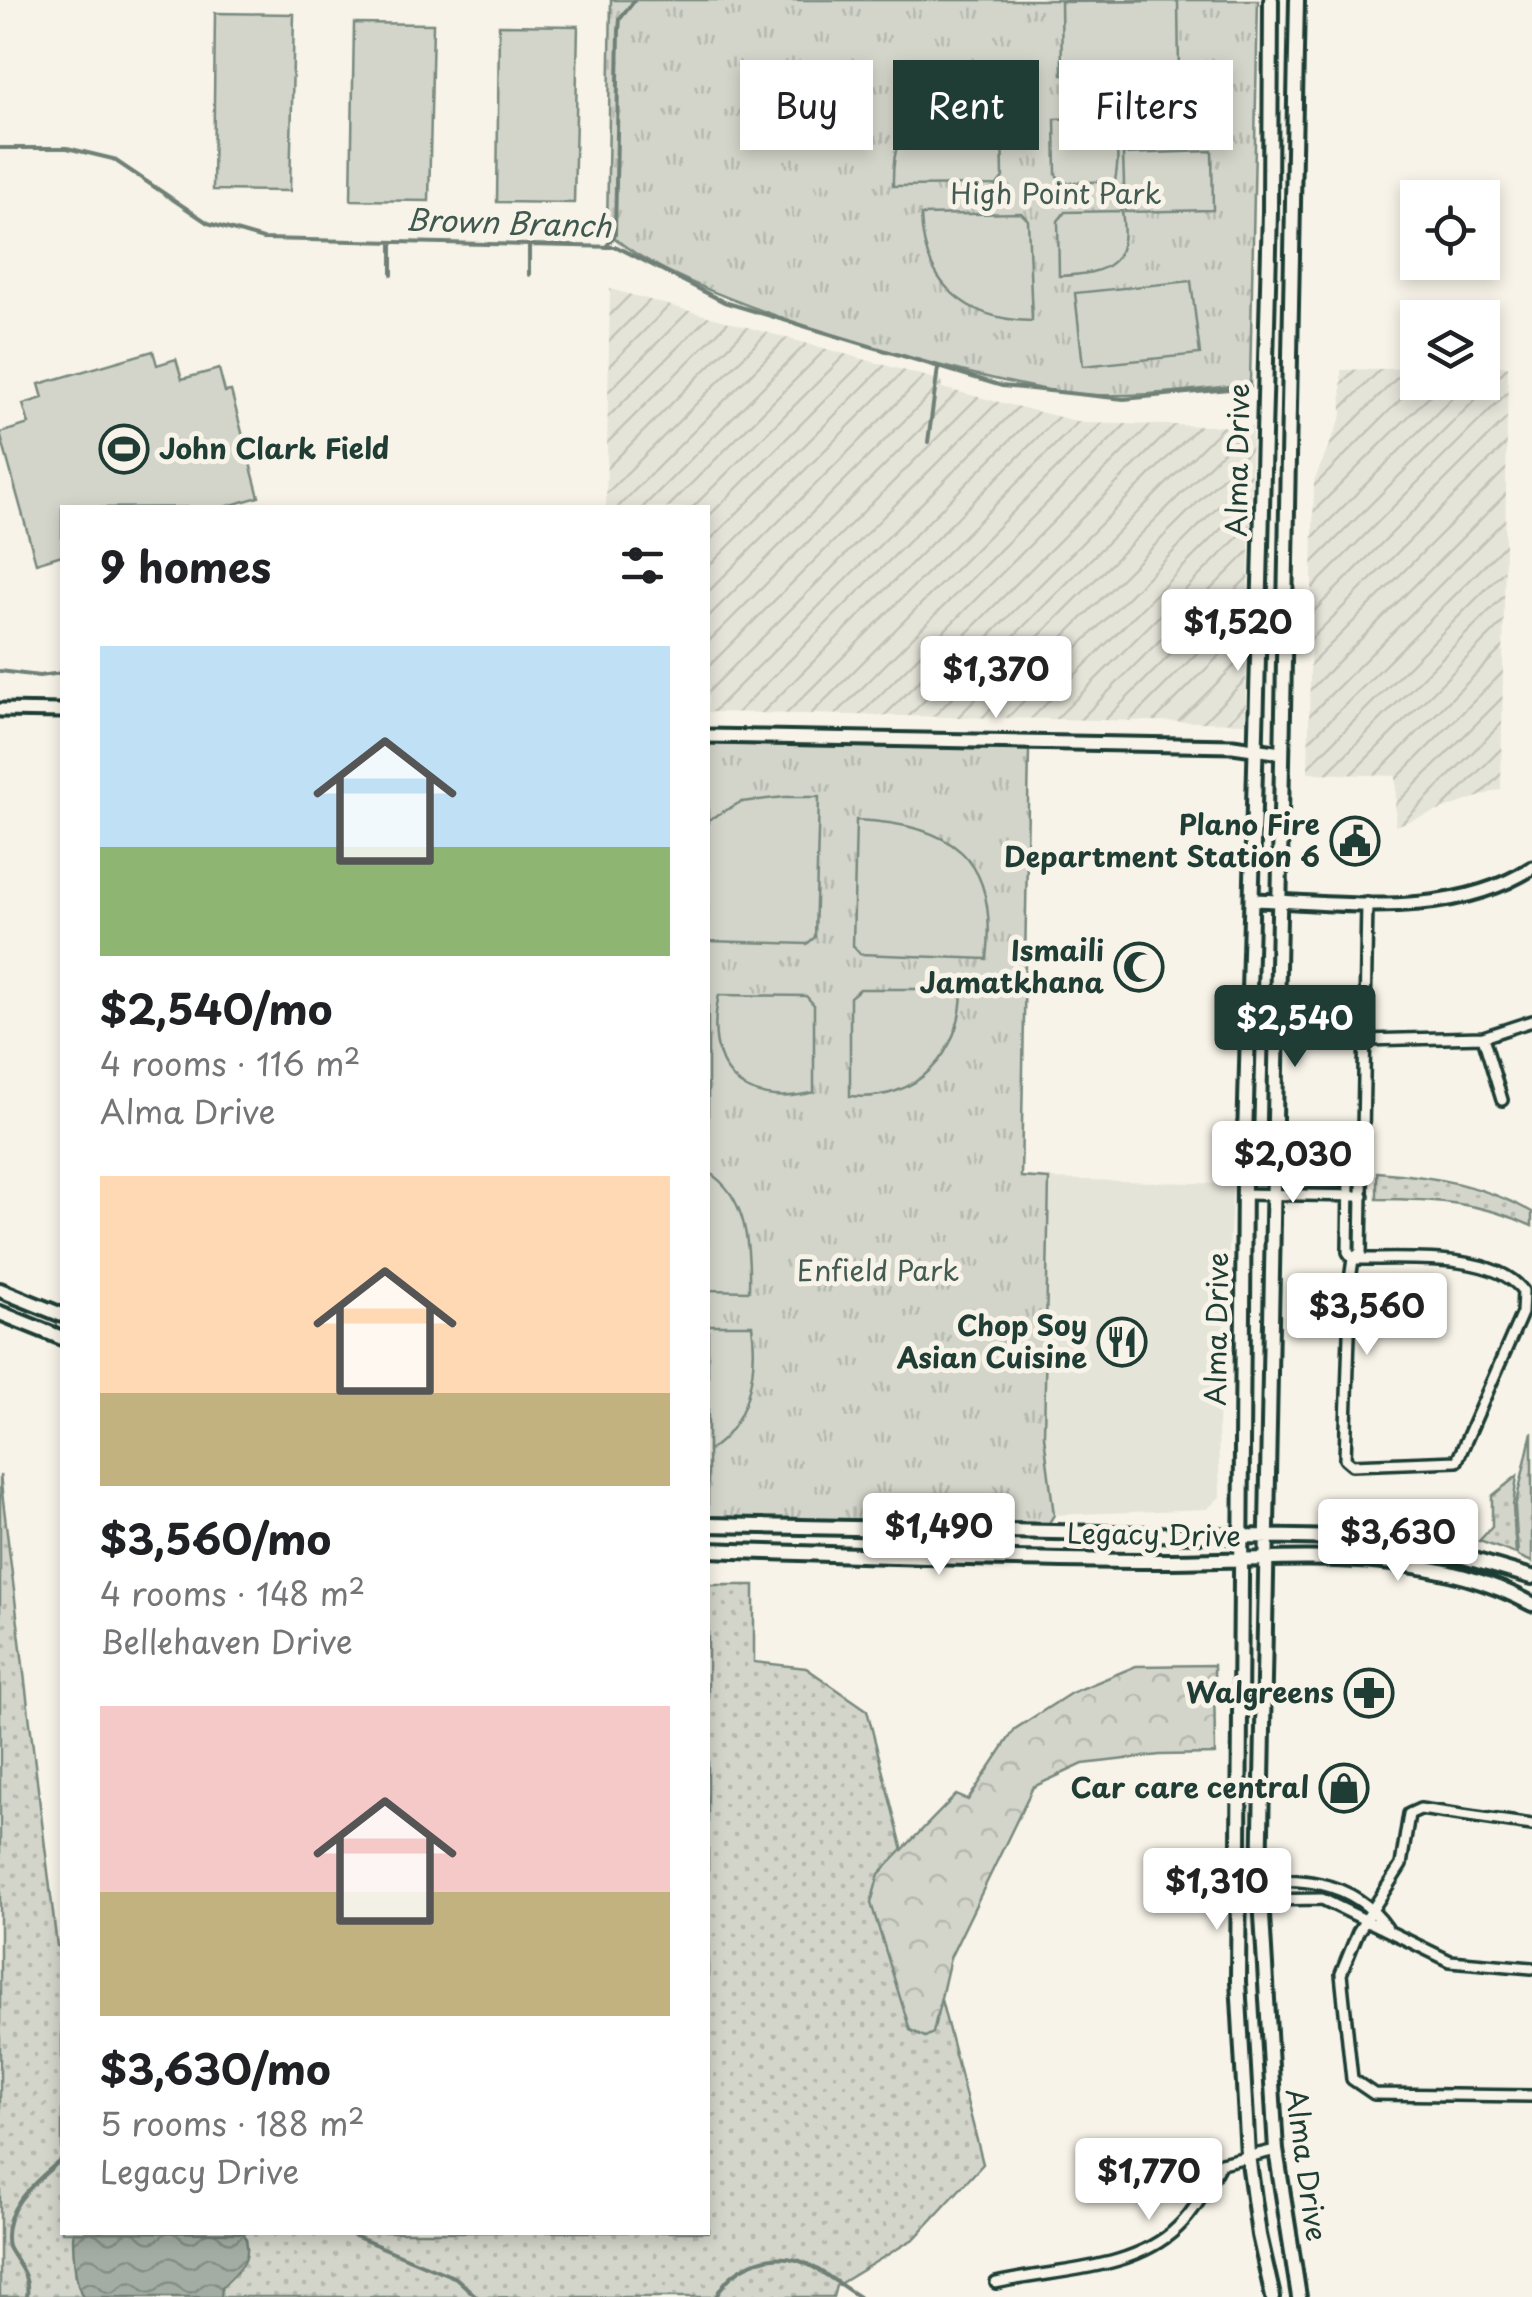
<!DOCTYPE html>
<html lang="en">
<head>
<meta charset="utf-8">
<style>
  body { margin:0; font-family:"Playpen Sans",sans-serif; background:#f6f6f6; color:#202124; height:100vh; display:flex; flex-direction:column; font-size:38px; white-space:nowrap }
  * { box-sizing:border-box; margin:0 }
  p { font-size:32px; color:#757577 }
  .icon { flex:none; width:55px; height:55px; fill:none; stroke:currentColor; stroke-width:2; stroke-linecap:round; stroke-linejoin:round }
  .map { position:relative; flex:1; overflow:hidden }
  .details { position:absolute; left:60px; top:505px; width:650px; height:1730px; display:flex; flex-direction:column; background:#fff; border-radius:0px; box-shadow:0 5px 15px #0003 }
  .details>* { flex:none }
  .top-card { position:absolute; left:740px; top:60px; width:640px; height:90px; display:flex; gap:20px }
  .fabs { position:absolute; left:1400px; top:180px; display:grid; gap:20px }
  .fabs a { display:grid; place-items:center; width:100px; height:100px; border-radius:0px; background:#fff; box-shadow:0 5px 15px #0003; font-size:50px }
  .price { position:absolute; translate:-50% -85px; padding:0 22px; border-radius:10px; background:#fff; color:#222; font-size:32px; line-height:65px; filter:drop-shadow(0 2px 5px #0008) }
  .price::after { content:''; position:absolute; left:50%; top:60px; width:30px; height:22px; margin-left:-15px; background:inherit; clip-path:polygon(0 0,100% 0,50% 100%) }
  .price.active { background:#1f3d34; color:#fff }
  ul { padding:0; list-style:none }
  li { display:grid; align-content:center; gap:20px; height:530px; padding:0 40px }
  li span { display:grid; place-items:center; height:310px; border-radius:0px; color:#555 }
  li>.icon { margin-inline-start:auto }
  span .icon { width:180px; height:180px; fill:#fffc; stroke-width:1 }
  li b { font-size:42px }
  h2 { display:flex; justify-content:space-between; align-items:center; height:120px; padding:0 40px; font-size:42px }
  .tag { padding:0 35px; border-radius:0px; background:#fff; box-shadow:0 5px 15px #0003; font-size:35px; line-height:90px }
  .tag.active { background:#1f3d34; color:#fff }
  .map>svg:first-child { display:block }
  .built { fill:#e5e4d9 }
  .industrial { fill:url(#industrial-furrows) }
  .grass { fill:url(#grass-dots); stroke:#79897f; stroke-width:2.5 }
  .forest { fill:url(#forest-crowns); stroke:#79897f; stroke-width:2.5 }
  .park { fill:url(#park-tufts); stroke:#79897f; stroke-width:2.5 }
  .garden { fill:#d3d5ca; stroke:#79897f; stroke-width:2.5 }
  .water { fill:url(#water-waves); stroke:#6f8077; stroke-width:2.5 }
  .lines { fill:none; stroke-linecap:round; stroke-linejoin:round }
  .stream { stroke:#6f8077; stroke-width:4 }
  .minor-casing { stroke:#1f3d34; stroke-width:16 }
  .tertiary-casing { stroke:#1f3d34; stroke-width:19 }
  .secondary-casing { stroke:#1f3d34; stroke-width:20 }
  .minor { stroke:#f7f3e8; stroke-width:9 }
  .tertiary { stroke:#f7f3e8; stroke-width:11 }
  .secondary { stroke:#f7f3e8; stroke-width:12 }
  .labels { text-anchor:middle; stroke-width:10; stroke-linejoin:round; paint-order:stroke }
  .park-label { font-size:28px; fill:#435b52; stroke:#f7f3e8 }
  .poi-label { font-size:28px; font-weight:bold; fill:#1f3d34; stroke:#f7f3e8; text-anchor:end }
  .street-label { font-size:28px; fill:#1f3d34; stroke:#f7f3e8 }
  .water-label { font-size:30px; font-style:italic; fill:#405950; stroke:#f7f3e8 }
</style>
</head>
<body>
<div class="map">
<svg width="1532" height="2297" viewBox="0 0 1532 2297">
  <defs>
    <pattern id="industrial-furrows" width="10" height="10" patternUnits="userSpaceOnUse" patternTransform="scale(2.5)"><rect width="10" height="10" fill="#e5e4d9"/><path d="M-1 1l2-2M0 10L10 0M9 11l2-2" fill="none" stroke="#c4c4bb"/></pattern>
    <pattern id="grass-dots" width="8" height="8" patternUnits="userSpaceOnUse" patternTransform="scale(2.5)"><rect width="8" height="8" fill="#d3d5ca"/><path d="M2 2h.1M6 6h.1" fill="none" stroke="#b5b8ae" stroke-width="1.8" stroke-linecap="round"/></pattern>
    <pattern id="forest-crowns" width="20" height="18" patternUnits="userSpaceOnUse" patternTransform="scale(2.5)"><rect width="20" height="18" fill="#d3d5ca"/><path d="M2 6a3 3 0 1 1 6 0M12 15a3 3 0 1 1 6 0" fill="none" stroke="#b5b8ae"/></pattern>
    <pattern id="park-tufts" width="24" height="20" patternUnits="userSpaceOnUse" patternTransform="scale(2.5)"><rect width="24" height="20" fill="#d3d5ca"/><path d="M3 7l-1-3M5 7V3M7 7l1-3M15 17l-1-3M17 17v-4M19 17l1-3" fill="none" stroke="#b5b8ae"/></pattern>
    <pattern id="water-waves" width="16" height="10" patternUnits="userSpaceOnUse" patternTransform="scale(2.5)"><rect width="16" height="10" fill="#a4ada3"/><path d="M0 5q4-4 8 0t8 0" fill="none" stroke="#858e86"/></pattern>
  </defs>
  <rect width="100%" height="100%" fill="#f7f3e8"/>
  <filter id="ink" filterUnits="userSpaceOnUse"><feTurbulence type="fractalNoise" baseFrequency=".01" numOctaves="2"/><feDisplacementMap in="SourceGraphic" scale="20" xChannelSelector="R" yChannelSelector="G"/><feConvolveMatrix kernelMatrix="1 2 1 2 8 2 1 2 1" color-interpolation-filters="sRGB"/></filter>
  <g filter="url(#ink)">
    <path class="built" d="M1049 1179 1233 1184 1218 1426 1220 1497 1207 1509 1054 1515 1044 1436Z"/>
    <path class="industrial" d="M610 289 942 381V388L1084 423 1252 427 1245 723 708 712V508L606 507Z
      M1483 366H1508L1501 789 1395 826 1396 776 1308 773 1314 481 1342 415 1341 370 1417 368 1418 382H1482Z"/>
    <path class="grass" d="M1377 1172C1432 1176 1484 1185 1532 1212V1226C1481 1202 1432 1199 1377 1199Z
      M0 1475 57 1946 62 1950V2232H708V1585H754V1662L806 1668 867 1710 983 2164 915 2238 836 2286 833 2297H0Z
      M1517 1476 1513 1506 1516 1554 1479 1541 1492 1527V1496Z"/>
    <path class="forest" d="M1532 1432V1562L1518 1556 1515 1507Z
      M1214 1665 1215 1754 1160 1755 1083 1764 1033 1787 950 1958 933 2033 925 2037 910 2030 871 1903 879 1874 956 1795 968 1800 1015 1729 1071 1693 1136 1666Z"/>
    <path class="park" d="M611 0H1258L1250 384C1189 390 1128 400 1068 393 978 382 661 295 607 230Z
      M708 744 1029 750 1021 1177 1049 1179 1044 1436 1054 1515 1049 1523 708 1519Z"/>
    <path class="garden" d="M1178 1 1179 74 1062 75 1061 2Z
      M215 13 294 14 290 191 213 190Z
      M354 23 433 24 429 201 351 200Z
      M499 25 578 26 574 203 497 202Z
      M1001 74 1003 177 997 185 893 186C891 113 931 79 1001 74Z
      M1211 82 1212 141 1123 143 1121 85Z
      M1084 118C1119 129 1121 148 1115 181L1064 183 1056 175 1055 119Z
      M1212 151 1213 210 1125 212 1123 154Z
      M1122 211C1130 265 1109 273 1059 276L1058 221 1065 212Z
      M1021 213 1028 220 1032 321C965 320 923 283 921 215Z
      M1191 281 1200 354 1083 366 1075 293Z
      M153 351 157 365 176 359 182 379 219 369 225 392 231 391 259 497 224 507 62 508V555L36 563 0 433 29 424 23 404 43 398 39 384Z
      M785 797H819L815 937 807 944 708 941V820L741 802Z
      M856 820C951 824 999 856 987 959L860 954 853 946Z
      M860 989H962C962 1053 917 1103 850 1096V997Z
      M719 995 806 996 814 1005V1092C740 1111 703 1066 719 995Z
      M708 1172C748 1196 750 1249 749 1291L708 1290Z
      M708 1325H752C758 1369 749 1426 708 1451Z"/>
    <path class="water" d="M73 2232 244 2233C254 2260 240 2269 222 2287L221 2297H83C74 2282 73 2251 73 2232Z"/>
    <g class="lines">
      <path class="stream" d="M0 148H67L113 159 208 223 263 239 617 247 724 302 1002 386 1124 399 1250 387
        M392 242V275
        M606 247 615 235 619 31 620 19 635 0
        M529 275V245
        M928 442 938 368
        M0 671 39 676 62 673
        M345 2232 456 2278 477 2297
        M27 2297C30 2274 18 2266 8 2247 0 2207 38 2180 62 2159
        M716 2297C729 2269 765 2251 797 2260 817 2266 841 2286 859 2297"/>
      <g class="minor-casing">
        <path id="minor" d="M1483 1037 1502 1100
          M1364 1040 1483 1037 1532 1021
          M1244 1177 1363 1180
          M1349 1180 1348 1252 1353 1259
          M1244 1194 1363 1196
          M1353 1259C1398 1260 1494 1251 1523 1291L1522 1313 1457 1461 1352 1465 1345 1459 1351 1273 1353 1259 1361 1252 1367 903
          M1532 1825 1420 1809 1409 1814 1401 1865 1358 1932 1341 1974 1352 2079 1374 2094 1532 2096
          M1239 1888 1261 1900 1322 1899 1450 1961 1532 1968
          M1239 1888C1292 1872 1354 1880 1387 1928
          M996 2283C1054 2269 1132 2272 1178 2227 1195 2211 1210 2183 1221 2163L1276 2150"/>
      </g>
      <g class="tertiary-casing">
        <path id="tertiary" d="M0 710 62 711
          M708 736 1233 746 1281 753
          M1254 900C1344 903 1452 920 1532 868"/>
      </g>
      <g class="secondary-casing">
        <path id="secondary" d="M1271 0 1270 212 1244 1177 1238 1981 1248 2155 1259 2235 1273 2297
          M1297 0 1260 1882 1276 2150 1299 2297
          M0 1290 62 1315
          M0 1313 62 1338
          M708 1525 1345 1538 1433 1548 1532 1577
          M708 1550C852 1555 997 1560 1142 1561 1271 1563 1415 1540 1532 1604"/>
      </g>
      <use href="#minor" class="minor"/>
      <use href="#tertiary" class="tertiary"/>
      <use href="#secondary" class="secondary"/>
    </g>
  </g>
  <defs>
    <g id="stadium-ring" transform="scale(2.5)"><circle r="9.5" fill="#f7f3e8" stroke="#1f3d34" stroke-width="1.5"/><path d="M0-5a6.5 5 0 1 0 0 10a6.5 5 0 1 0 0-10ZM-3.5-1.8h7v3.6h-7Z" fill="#1f3d34"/></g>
    <g id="civic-ring" transform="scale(2.5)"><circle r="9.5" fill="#f7f3e8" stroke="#1f3d34" stroke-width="1.5"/><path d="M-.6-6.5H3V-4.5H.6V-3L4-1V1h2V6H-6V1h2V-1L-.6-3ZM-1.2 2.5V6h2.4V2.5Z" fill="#1f3d34"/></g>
    <g id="mosque-ring" transform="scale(2.5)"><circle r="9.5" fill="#f7f3e8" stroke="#1f3d34" stroke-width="1.5"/><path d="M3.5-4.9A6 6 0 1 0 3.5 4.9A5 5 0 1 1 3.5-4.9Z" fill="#1f3d34"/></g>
    <g id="restaurant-ring" transform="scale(2.5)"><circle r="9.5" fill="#f7f3e8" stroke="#1f3d34" stroke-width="1.5"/><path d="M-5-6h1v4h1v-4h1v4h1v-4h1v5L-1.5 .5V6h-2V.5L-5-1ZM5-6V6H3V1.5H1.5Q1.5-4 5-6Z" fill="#1f3d34"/></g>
    <g id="pharmacy-ring" transform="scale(2.5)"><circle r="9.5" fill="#f7f3e8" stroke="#1f3d34" stroke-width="1.5"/><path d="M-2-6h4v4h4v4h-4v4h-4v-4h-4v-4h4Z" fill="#1f3d34"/></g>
    <g id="shop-ring" transform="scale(2.5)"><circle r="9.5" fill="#f7f3e8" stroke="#1f3d34" stroke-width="1.5"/><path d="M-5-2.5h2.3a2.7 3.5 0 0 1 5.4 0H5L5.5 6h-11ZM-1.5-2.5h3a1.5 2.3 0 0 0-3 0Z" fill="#1f3d34"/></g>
  </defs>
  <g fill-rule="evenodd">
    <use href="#stadium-ring" x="124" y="449"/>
    <use href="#civic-ring" x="1355" y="841"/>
    <use href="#mosque-ring" x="1139" y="967"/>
    <use href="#restaurant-ring" x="1122" y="1342"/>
    <use href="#pharmacy-ring" x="1369" y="1693"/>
    <use href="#shop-ring" x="1344" y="1788"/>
  </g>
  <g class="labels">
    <g class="park-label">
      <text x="1056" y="204">High Point Park</text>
      <text x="878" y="1281">Enfield Park</text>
    </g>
    <g class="poi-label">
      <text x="159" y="459" text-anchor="start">John Clark Field</text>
      <text x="1320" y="835">Plano Fire<tspan x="1320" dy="32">Department Station 6</tspan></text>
      <text x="1104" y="961">Ismaili<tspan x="1104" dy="32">Jamatkhana</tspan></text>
      <text x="1087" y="1336">Chop Soy<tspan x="1087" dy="32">Asian Cuisine</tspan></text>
      <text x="1334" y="1703">Walgreens</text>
      <text x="1309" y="1798">Car care central</text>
    </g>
    <g class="street-label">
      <text transform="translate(1238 460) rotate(-89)" y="10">Alma Drive</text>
      <text transform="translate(1217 1329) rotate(-89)" y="10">Alma Drive</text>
      <text transform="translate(1154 1535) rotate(1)" y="10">Legacy Drive</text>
      <text transform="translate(1306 2165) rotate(82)" y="10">Alma Drive</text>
    </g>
    <g class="water-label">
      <text transform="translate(508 224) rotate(2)" y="10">Brown Branch</text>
    </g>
  </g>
</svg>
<div class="fabs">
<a><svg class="icon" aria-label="locate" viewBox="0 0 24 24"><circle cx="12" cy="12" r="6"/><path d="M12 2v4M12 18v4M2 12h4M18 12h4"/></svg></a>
<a><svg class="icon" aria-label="layers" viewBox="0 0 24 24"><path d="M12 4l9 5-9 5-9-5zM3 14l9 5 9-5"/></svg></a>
</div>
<b class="price" style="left:1238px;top:674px">$1,520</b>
<b class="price" style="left:996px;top:721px">$1,370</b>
<b class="price active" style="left:1295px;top:1070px">$2,540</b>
<b class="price" style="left:1293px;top:1206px">$2,030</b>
<b class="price" style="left:1367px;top:1358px">$3,560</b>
<b class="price" style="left:939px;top:1578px">$1,490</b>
<b class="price" style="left:1398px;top:1584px">$3,630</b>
<b class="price" style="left:1217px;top:1933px">$1,310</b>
<b class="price" style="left:1149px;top:2223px">$1,770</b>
<div class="top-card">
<a class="tag">Buy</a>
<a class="tag active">Rent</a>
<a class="tag">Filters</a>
</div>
<section class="details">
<h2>9 homes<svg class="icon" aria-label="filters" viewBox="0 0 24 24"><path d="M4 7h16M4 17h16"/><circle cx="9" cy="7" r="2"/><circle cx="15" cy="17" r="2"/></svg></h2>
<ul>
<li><span style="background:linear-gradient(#bfe0f5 65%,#8fb573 0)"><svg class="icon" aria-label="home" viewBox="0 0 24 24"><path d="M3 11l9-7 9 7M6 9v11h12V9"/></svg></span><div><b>$2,540/mo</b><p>4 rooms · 116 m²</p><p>Alma Drive</p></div></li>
<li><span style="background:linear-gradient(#ffd9b3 70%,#c2b280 0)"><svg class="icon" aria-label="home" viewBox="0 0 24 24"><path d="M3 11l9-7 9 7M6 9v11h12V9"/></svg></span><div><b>$3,560/mo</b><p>4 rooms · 148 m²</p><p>Bellehaven Drive</p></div></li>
<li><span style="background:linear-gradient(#f6c9c9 60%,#c2b280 0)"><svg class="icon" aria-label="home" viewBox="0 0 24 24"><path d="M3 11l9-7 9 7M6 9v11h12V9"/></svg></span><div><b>$3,630/mo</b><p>5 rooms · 188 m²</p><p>Legacy Drive</p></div></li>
</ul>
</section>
</div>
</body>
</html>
